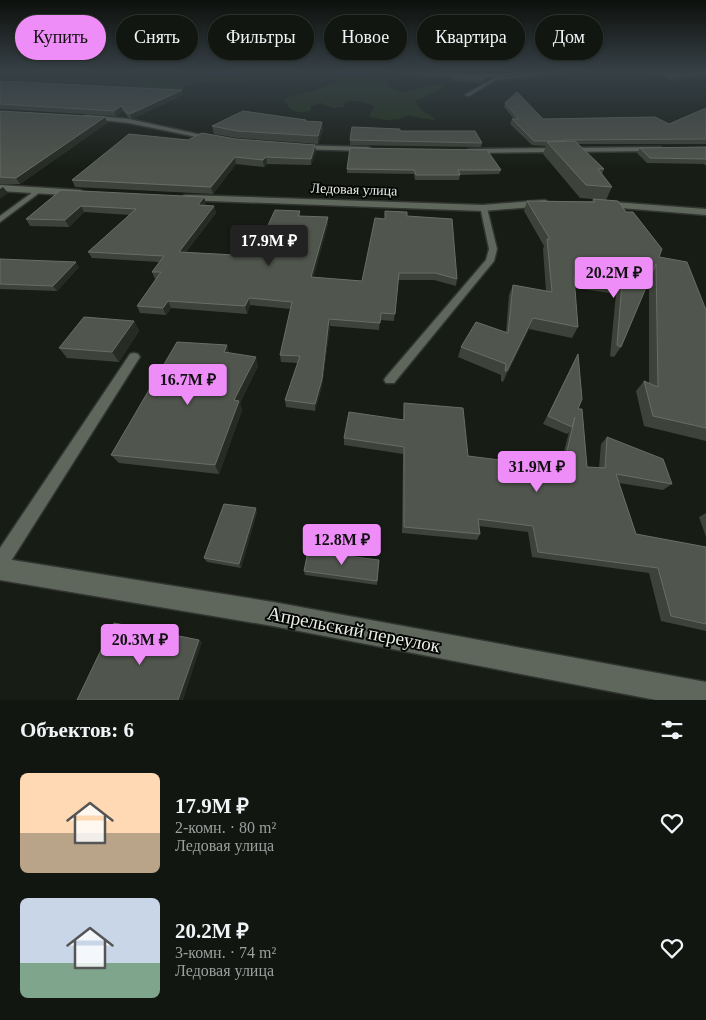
<!DOCTYPE html>
<html lang="ru">
<head>
<meta charset="utf-8">
<style>
  body { margin:0; font-family:"Times New Roman",serif; background:#1e231e; color:#f1f3f6; height:100vh; display:flex; flex-direction:column; font-size:19px; white-space:nowrap }
  * { box-sizing:border-box; margin:0 }
  p { font-size:16px; color:#9c9f9f }
  .icon { flex:none; width:28px; height:28px; fill:none; stroke:currentColor; stroke-width:2; stroke-linecap:round; stroke-linejoin:round }
  .map { position:relative; height:700px; overflow:hidden }
  .sheet { display:flex; flex-direction:column; background:#111610; flex:1 }
  .sheet>* { flex:none }
  .hud { position:absolute; left:15px; top:15px; width:676px; height:45px; display:flex; gap:10px }
  .price { position:absolute; translate:-50% -42px; padding:0 11px; border-radius:5px; background:#ee8cf8; color:#111; font-size:16px; line-height:32px; filter:drop-shadow(0 1px 2px #0008) }
  .price::after { content:''; position:absolute; left:50%; top:30px; width:15px; height:11px; margin-left:-8px; background:inherit; clip-path:polygon(0 0,100% 0,50% 100%) }
  .price.current { background:#222; color:#fff }
  ul { padding:0; list-style:none }
  li { display:flex; align-items:center; gap:15px; height:125px; padding:0 20px }
  li span { display:grid; place-items:center; flex:none; width:140px; height:100px; border-radius:8px; color:#555 }
  li>.icon { margin-inline-start:auto }
  span .icon { width:60px; height:60px; fill:#fffc; stroke-width:1 }
  li b { font-size:21px }
  h2 { display:flex; justify-content:space-between; align-items:center; height:60px; padding:0 20px; font-size:21px }
  .tag { padding:0 18px; border-radius:22px; background:#111610; box-shadow:0 1px 4px #0004,0 0 0 1px #303530; font-size:18px; line-height:45px }
  .tag.current { background:#ee8cf8; color:#111 }
  .map>svg:first-child { display:block }
  .green { fill:#23331c }
  .lines { fill:none; stroke-linecap:round; stroke-linejoin:round }
  .lane-casing { stroke:#323531; stroke-width:3 }
  .street-casing { stroke:#323531; stroke-width:3 }
  .lane { fill:#5f675d; fill-rule:evenodd }
  .street { fill:#5f675d; fill-rule:evenodd }
  .wall { fill:#3d433a }
  .shaded-wall { fill:#262c23 }
  .building { fill:#50554d; stroke:#686e65 }
  .labels { text-anchor:middle; stroke-width:4; stroke-linejoin:round; paint-order:stroke }
  .far-street-label { font-size:14px; fill:#ebefe9; stroke:#050704 }
  .near-street-label { font-size:19px; fill:#ebefe9; stroke:#050704 }
</style>
</head>
<body>
<div class="map">
<svg width="706" height="700" viewBox="0 0 706 700">
  <rect width="100%" height="100%" fill="#171d15"/>
  <path class="green" d="M0 71H209L202 75C218 80 234 72 250 72L256 77 253 80C232 84 200 76 183 88L182 92 173 97 166 90 131 86 0 80Z
    M366 73H390L398 75V77L386 80 389 87C407 100 423 82 442 85L443 88 416 101C420 114 431 112 435 120L426 119 409 115 399 119 386 120 369 117 374 106C365 101 355 100 345 102L344 107 333 108 321 103 310 106 311 110C298 115 291 112 284 100 290 95 299 95 306 93 327 88 345 76 366 73Z"/>
  <g class="lines">
    <g class="lane-casing">
      <path id="lane" d="M499 75 502 76 469 96 465 95Z
        M37 189 43 190 0 222V216Z
        M480 206 487 208 497 249 494 261 394 383H386L384 380 386 377 486 260 489 249Z
        M134 353 138 354 140 357 138 360 6 569 0 571V548L130 354Z"/>
    </g>
    <g class="street-casing">
      <path id="street" d="M395 71 500 74 570 71C553 79 411 79 395 71Z
        M86 115 129 119 220 139 216 141 129 123 84 118V116Z
        M293 145 368 147 372 149 368 151 296 149H293Z
        M658 147H661V151L469 153 465 151 469 149Z
        M0 185 80 190 85 193 80 196 0 191Z
        M186 195 483 205 545 200 550 203 545 206 483 211 183 200V196Z
        M600 201 706 209V215L597 206 595 204Z
        M0 558 273 602 706 682V700H656L273 626 0 580Z"/>
    </g>
    <use href="#lane" class="lane"/>
    <use href="#street" class="street"/>
  </g>
  <path class="wall" d="M450 71H533L500 72Z
    M643 71H706L674 81Z
    M450 75 490 76 489 79 482 83 452 81 449 78Z
    M0 81 182 90 183 95 132 119 129 118 123 111 116 116 0 109Z
    M505 103 543 119 669 124 706 108V144H578L604 169 602 174 612 187 606 200 659 257 706 310V441L644 426 636 391 644 381 649 383V279L621 347 614 357 610 356 616 294 575 288 578 327 572 338 529 329 503 382 501 381V375L458 357 461 347 506 332 509 295 513 285 546 291 543 249 544 246 524 211 527 201H592L593 199 580 198 543 154 546 146 532 145 510 124 512 119H514L504 107Z
    M0 111 105 117 107 123 20 184H0Z
    M306 120V121L323 129 318 144 238 138 214 134 212 126Z
    M400 131 482 143 481 147 350 145V140Z
    M236 139 316 151 311 165 267 164 264 167 236 164 213 194 75 187 72 180 188 140Z
    M706 147V166L704 164 647 163 637 153 640 148Z
    M347 169 501 170 499 174 460 175 459 180H415L414 174 347 173Z
    M61 190 206 204 205 205 214 206 216 213 186 252 254 256 300 211V216L328 224 313 277 362 281 385 219 407 216 457 279 456 286 434 280H398L394 321 380 320 379 330 330 326 322 386 315 411 286 407 285 400 298 363 281 362 280 355 291 309 250 305 247 314 171 308 166 315 140 313 137 306 156 279H155L152 272 159 262 92 258 88 252 130 215 84 212 69 227 30 226 26 219Z
    M0 259 79 267 57 291 0 289Z
    M134 321 139 331 119 362 67 358 59 348Z
    M229 352 258 366 240 403 242 410 219 474 119 463 111 455Z
    M578 354V409L587 467 599 468 601 444 607 437 672 484 663 490 619 483 636 534 706 547V631L661 621 649 573 532 557 528 532 479 526 480 534 477 540 402 533 403 454 344 445V438L403 420 404 403 468 456 560 467 569 432 567 434 543 424Z
    M257 512 241 568 207 562 204 558Z
    M706 513V537L699 517Z
    M379 560 377 585 305 575 304 571Z"/>
  <path class="shaded-wall" d="M566 72 565 75 494 83 495 80Z
    M706 74V78L674 81 676 77Z
    M490 76 489 79 482 83 483 79Z
    M182 90 183 95 132 119 130 114Z
    M121 106 123 111 116 116 114 111Z
    M105 117 107 123 20 184 16 178Z
    M322 122 323 129 318 144V136Z
    M315 145 316 151 311 165V159Z
    M235 157 236 164 213 194 211 187Z
    M266 157 267 164 264 167 263 160Z
    M3 187 8 193 0 199V189Z
    M204 197 206 204 200 211 198 205Z
    M81 206 84 212 69 227 65 220Z
    M214 206 216 213 181 259 179 252Z
    M328 217V224L312 284 311 277Z
    M76 262 79 267 57 291 53 286Z
    M249 298 250 305 247 314 245 306Z
    M168 301 171 308 166 315 163 308Z
    M533 318 529 329 503 382 507 371Z
    M329 319 330 326 322 386 315 411V404Z
    M134 321 139 331 119 362 112 352Z
    M227 345 230 355 224 352Z
    M256 357 258 366 240 403 242 410 219 474 215 465 234 400Z
    M256 508 257 512 241 568 239 564Z
    M199 640 202 642 183 700H178Z"/>
  <path class="building" d="M657 71H706V74L676 77Z
    M566 72 495 80 502 75Z
    M450 75 490 76 483 79 452 78Z
    M0 81 182 90 130 114 127 113 121 106 114 111 0 104Z
    M517 92 543 119 655 117 669 124 706 108V139L564 140 565 141H534L512 119H519L505 103Z
    M0 111 105 117 16 178 0 177Z
    M243 111 306 120 304 121 322 122 318 136 237 131 212 126Z
    M352 127 400 129V131H475L482 143 350 140Z
    M202 133 236 139 315 145 311 159 266 157 263 160 235 157 211 187 72 180 129 134 188 140Z
    M575 141 604 169H598L612 187 586 185 547 142Z
    M706 147V159L650 158 640 148Z
    M350 148 487 150 501 170H458L460 175H416L414 170 347 169Z
    M61 190 204 197 198 205 214 206 179 252 254 256 275 210 300 211 298 216 328 217 311 277 362 281 375 218 385 219V211L407 212V216L452 219 457 279 435 273H399L395 314 381 313 380 323 329 319 322 379 315 404 285 400 300 356 280 355 292 302 249 298 245 306 168 301 163 308 137 306 161 272H152L164 256 88 252 136 209 81 206 65 220 26 219Z
    M593 199 618 201 626 212H633L662 249 659 257 687 262 706 310V428L653 416 644 381 658 387 656 264 621 347 617 345 622 283 574 277 578 327 533 318 507 371H505L506 364 461 347 476 322 508 333 513 285 552 292 547 239H550L527 201 595 202Z
    M0 259 76 262 53 286 0 284Z
    M84 317 134 321 112 352 59 348Z
    M177 342 227 345 224 352 256 357 234 400 239 401 215 465 111 455Z
    M578 354 582 399 578 409H582L587 467 605 468 607 437 663 459 672 484 616 474 636 534 706 547V624L671 616 658 568 538 552 533 526 478 519 480 534 404 527V447L344 438 349 412 404 420V403L463 408 468 456 563 468 575 417 572 427 548 416Z
    M224 504 256 508 239 564 204 558Z
    M308 551 379 560 377 581 304 571Z
    M114 623 199 640 178 700H77Z"/>
  <linearGradient id="sky" x2="0" y2="1"><stop stop-color="#0d100c"/><stop offset="0.42" stop-color="#364046"/><stop offset="1" stop-color="#364046" stop-opacity="0"/></linearGradient>
  <rect width="706" height="169" fill="url(#sky)"/>
  <g class="labels">
    <g class="far-street-label">
      <text transform="translate(354 189) rotate(2)" y="5">Ледовая улица</text>
    </g>
    <g class="near-street-label">
      <text transform="translate(354 629) rotate(11)" y="7">Апрельский переулок</text>
    </g>
  </g>
</svg>
<b class="price current" style="left:269px;top:267px">17.9M ₽</b>
<b class="price" style="left:614px;top:299px">20.2M ₽</b>
<b class="price" style="left:188px;top:406px">16.7M ₽</b>
<b class="price" style="left:537px;top:493px">31.9M ₽</b>
<b class="price" style="left:342px;top:566px">12.8M ₽</b>
<b class="price" style="left:140px;top:666px">20.3M ₽</b>
<div class="hud">
<a class="tag current">Купить</a>
<a class="tag">Снять</a>
<a class="tag">Фильтры</a>
<a class="tag">Новое</a>
<a class="tag">Квартира</a>
<a class="tag">Дом</a>
</div>
</div>
<section class="sheet">
<h2>Объектов: 6<svg class="icon" aria-label="filters" viewBox="0 0 24 24"><path d="M4 7h16M4 17h16"/><circle cx="9" cy="7" r="2"/><circle cx="15" cy="17" r="2"/></svg></h2>
<ul>
<li><span style="background:linear-gradient(#ffd9b3 60%,#b9a48a 0)"><svg class="icon" aria-label="home" viewBox="0 0 24 24"><path d="M3 11l9-7 9 7M6 9v11h12V9"/></svg></span><div><b>17.9M ₽</b><p>2-комн. · 80 m²</p><p>Ледовая улица</p></div><svg class="icon" aria-label="heart" viewBox="0 0 24 24"><path d="M12 20l-8-8c-3-5 5-10 8-4 3-6 11-1 8 4z"/></svg></li>
<li><span style="background:linear-gradient(#c9d6e8 65%,#7fa58c 0)"><svg class="icon" aria-label="home" viewBox="0 0 24 24"><path d="M3 11l9-7 9 7M6 9v11h12V9"/></svg></span><div><b>20.2M ₽</b><p>3-комн. · 74 m²</p><p>Ледовая улица</p></div><svg class="icon" aria-label="heart" viewBox="0 0 24 24"><path d="M12 20l-8-8c-3-5 5-10 8-4 3-6 11-1 8 4z"/></svg></li>
</ul>
</section>
</body>
</html>
